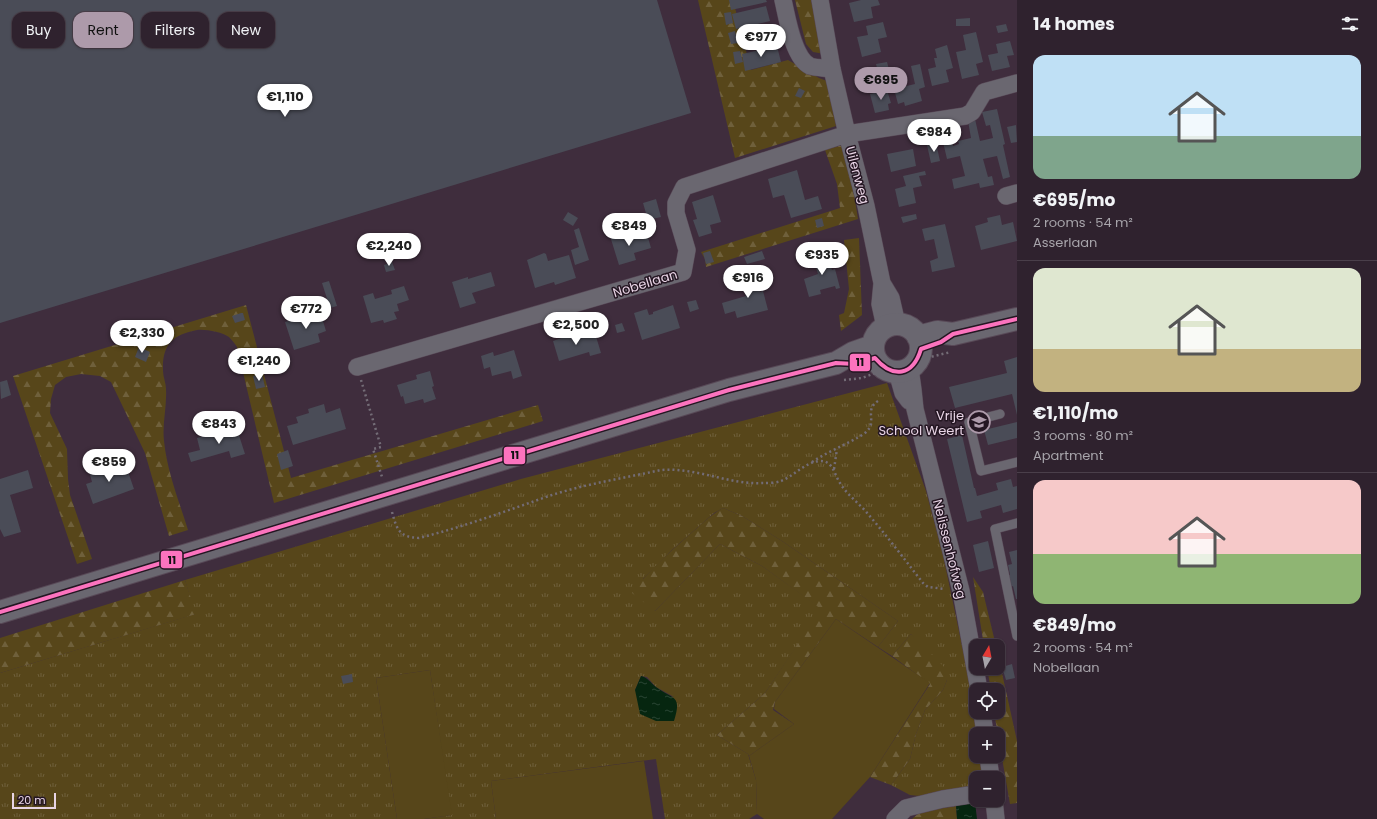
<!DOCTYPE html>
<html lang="en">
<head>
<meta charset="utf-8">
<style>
  body { margin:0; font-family:Poppins,sans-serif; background:#372a36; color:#f1f3f6; height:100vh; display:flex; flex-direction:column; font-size:15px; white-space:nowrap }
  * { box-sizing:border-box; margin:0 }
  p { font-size:13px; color:#a7a4aa }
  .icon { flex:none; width:22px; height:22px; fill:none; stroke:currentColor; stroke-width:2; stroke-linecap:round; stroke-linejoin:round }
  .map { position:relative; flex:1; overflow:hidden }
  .details { display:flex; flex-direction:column; background:#2f222e; width:360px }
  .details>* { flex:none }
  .hud { position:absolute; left:12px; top:12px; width:380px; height:36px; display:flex; gap:8px }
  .needle { width:26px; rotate:10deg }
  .buttons { position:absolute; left:969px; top:639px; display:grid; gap:8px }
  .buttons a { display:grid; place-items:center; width:36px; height:36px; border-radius:8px; background:#2f222e; box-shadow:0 1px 3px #0004,0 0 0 1px #4a3f4a; font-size:20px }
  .scale { position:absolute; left:12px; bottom:10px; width:44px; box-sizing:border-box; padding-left:4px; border:2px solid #e8d4e5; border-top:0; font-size:11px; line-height:14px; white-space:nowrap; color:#e8d4e5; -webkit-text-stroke:3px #241622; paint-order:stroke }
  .price { position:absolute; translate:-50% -34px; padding:0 9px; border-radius:14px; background:#fff; color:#222; font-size:13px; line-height:26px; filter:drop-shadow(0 1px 2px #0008) }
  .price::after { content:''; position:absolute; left:50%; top:24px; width:12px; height:9px; margin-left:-6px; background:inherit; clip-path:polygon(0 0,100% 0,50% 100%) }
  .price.current { background:#ad9aaa; color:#111 }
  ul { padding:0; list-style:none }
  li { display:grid; align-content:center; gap:8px; height:212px; padding:0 16px }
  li+li { border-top:1px solid #4a3f4a }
  li span { display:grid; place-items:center; height:124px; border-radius:12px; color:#555 }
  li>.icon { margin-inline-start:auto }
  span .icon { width:72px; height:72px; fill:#fffc; stroke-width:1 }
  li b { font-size:17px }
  h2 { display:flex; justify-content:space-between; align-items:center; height:48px; padding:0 16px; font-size:17px }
  .chip { padding:0 14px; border-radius:12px; background:#2f222e; box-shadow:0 1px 3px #0004,0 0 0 1px #4a3f4a; font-size:14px; line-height:36px }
  .chip.current { background:#ad9aaa; color:#111 }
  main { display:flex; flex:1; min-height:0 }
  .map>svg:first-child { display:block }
  .grass { fill:url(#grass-tufts); fill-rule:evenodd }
  .forest { fill:url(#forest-firs) }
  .park { fill:#57461a }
  .water { fill:url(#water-ripples) }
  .building { fill:#4a4c57 }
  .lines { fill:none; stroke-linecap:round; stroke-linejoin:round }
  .service-casing { stroke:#584957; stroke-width:10 }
  .minor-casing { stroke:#584957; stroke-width:18 }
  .tertiary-casing { stroke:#584957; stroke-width:24 }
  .path { stroke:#736c76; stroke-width:2.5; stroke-dasharray:2 3; stroke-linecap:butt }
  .service { stroke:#6a6770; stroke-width:9 }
  .minor { stroke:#6a6770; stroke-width:17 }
  .tertiary { stroke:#6a6770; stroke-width:22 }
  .bus-1-casing { stroke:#241622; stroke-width:7 }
  .bus-1 { stroke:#fc73be; stroke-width:4 }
  .labels { text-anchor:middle; stroke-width:3; stroke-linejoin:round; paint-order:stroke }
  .street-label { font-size:13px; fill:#e8d4e5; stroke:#241622 }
  .poi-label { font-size:13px; fill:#e8d4e5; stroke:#241622; text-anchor:end }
  .line-badge { stroke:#241622; stroke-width:1.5 }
  .pale-badge-label { font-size:11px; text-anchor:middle; font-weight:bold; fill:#111 }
</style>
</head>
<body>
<main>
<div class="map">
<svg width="1017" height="819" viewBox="0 0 1017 819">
  <defs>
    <pattern id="grass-tufts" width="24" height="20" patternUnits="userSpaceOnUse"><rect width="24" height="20" fill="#57461a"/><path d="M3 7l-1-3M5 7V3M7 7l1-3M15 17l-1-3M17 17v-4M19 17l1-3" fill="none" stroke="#6f603b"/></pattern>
    <pattern id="forest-firs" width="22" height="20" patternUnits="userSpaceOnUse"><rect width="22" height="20" fill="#57461a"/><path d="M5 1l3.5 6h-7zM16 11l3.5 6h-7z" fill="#6f603b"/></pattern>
    <pattern id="water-ripples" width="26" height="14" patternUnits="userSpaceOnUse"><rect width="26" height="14" fill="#062610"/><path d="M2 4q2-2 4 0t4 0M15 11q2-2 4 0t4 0" fill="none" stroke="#2a4533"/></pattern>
  </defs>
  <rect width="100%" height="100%" fill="#3f2d3d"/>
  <path class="grass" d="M887 383 926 491 943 555 977 717 979 734H976V756H981L984 778H976V785L920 796 910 795 891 785 910 759 916 734 925 710 943 690 947 680 911 634 892 656 878 647 898 621 782 541 742 516 723 508 714 513 673 549 643 579 655 611 720 544 762 566 822 609 765 693 717 735 748 754 756 780 757 814 749 819H665L656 759 491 781 496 819H424L451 815 430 670 376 678 397 819H0V673L195 614 185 580 521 479ZM641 676 647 677 656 687 674 697 635 690Z"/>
  <path class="forest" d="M698 0H733L751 70 788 60 819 78 827 81 836 126 735 158Z
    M795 0H811L825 54 813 52 806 44Z
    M846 144 858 219 706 267 705 259 701 252 840 208 837 184 825 150Z
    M859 238 862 315 841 331 839 315 844 313 849 289 844 240Z
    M246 305 291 478 538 405 543 421 274 503 237 347C235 344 232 340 229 337 222 332 206 329 197 330 172 335 162 345 163 371 163 377 166 383 166 389 167 407 162 424 164 441 167 471 179 501 188 530L169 536 145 453 111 382 100 376 81 374 66 377 55 385 51 399 50 413 67 449 68 479 70 495 92 559 77 564 13 376Z
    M723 508 742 516 782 541 898 621 878 647 836 619 775 702 773 710 794 724 749 756 748 754 717 735 765 693 821 609 762 566 720 544 655 611 632 593C648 571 669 553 689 535 700 526 710 515 723 508Z
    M973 577 983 592 996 646H984Z
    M185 580 196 614 0 673V638Z
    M911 634 945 668 947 680 943 690 925 710 916 734 910 759 891 785 870 777 930 684 892 656Z
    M998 655 1017 741V803L1010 804 994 712H998V690H991L987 668H998Z
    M956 806 957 819H912L920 812Z"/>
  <path class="park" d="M836 619 930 683 870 777 832 819H764L757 814 756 780 749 756 794 724 774 709 775 702Z
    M430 670 452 815 424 819H397L376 678Z
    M644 761 653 819H496L491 781Z"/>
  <path class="water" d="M641 676C648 678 650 682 656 687 674 700 682 695 674 721H656L640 714 635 690Z
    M975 802 977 819H957L956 806Z"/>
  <path class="building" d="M0 0H657L691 113 0 323Z
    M729 0H766L767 2 731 10Z
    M861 0H878L880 5 871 7 873 18 854 22 849 3Z
    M766 6 770 21 736 29 732 14Z
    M731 12 733 23 726 25 724 13Z
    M970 18V26H956V19Z
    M883 22 887 37 878 39 881 52 862 57 857 37 868 35 866 26Z
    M1006 24 1008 31 998 33 996 26Z
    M771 27 775 42 743 50 739 35Z
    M735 31 738 43 731 44 728 33Z
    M976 32 983 62 976 64 979 75 962 79 956 52 966 50 963 35Z
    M1010 41 1014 55 1007 56 1010 67 992 71 988 55 998 53 996 44Z
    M947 45 953 68 946 70 949 82 932 86 928 69 936 67 934 58H937L935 49Z
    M777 46 781 62 745 71 742 54Z
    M740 51 743 62 735 64 733 52Z
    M887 62 891 77 880 80 876 64Z
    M920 64 925 87 919 89 922 101 905 106 904 102 898 104 894 89 915 84 911 66Z
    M899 79 901 86 894 88 893 81Z
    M799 88 805 91 801 98 795 96Z
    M887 90 891 103 888 104 889 110 875 113 870 94Z
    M997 109 1005 144 1003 145 1010 177 1003 179 997 156 983 159 988 177 992 176 994 185 980 188 979 183 954 189 952 179 965 176 960 156 947 159 943 142 952 140 953 146 959 144 958 141 971 138 968 121 975 119 980 141 993 138 990 125 986 126 982 112Z
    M1016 125 1017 142 1011 143 1007 127Z
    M936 143 940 161 931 163 927 145Z
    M913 149 916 166 891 172 887 154Z
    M797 170 805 200 818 196 822 209 791 218 784 195 773 198 768 179Z
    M925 171 926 175 919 176 922 186 913 188 916 203 899 207 895 189 906 186 903 176Z
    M713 195 721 222 710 225 712 233 699 237 693 220 697 219 692 202Z
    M656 199 661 217 648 220 643 203Z
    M568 212 578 218 573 226 563 220Z
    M916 214 917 219 903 223 901 217Z
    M1000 215 1002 225 1013 222 1017 241 981 250 975 226 988 222 987 218Z
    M822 218 824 226 817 228 815 220Z
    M945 224 955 267 932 272 930 261 938 258 934 239 925 241 922 229Z
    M579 228 589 260 575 265 571 250 579 247 574 230Z
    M627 231 630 239 647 234 651 248 634 253 636 260 619 265 610 236Z
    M710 251 714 262 706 264 703 253Z
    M762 251 765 259 747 264 744 257Z
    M826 252 832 270 835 269 840 288 836 289 835 286 820 290 821 294 809 297 804 279 818 274 812 256Z
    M544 253 546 254 548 261 569 255 576 278 555 285 554 282 535 288 527 260Z
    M392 262 395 270 386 272 384 265Z
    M491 272 495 286 472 293 476 303 460 308 452 282 468 277V279Z
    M754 273 760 292 763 291 768 310 737 318 735 311 725 314 722 303 746 296 740 277Z
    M329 281 337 306 330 308 322 283Z
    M404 286 409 300 397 304 399 311 394 312 397 319 384 323 383 320 371 323 363 296 373 293 375 299 392 294 391 290Z
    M696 300 699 309 690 312 687 302Z
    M673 305 680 328 642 340 634 313 647 309 649 315 653 314V312Z
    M320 311 326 331 318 334 320 342 294 350 285 322Z
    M241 313H243L245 320 235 323 232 316Z
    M622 323 625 331 617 333 615 325Z
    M573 331 574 335 584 332 585 336 595 333 601 353 590 356 589 352 559 361 553 341 567 336 566 333Z
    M139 347 150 352 146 362 135 357Z
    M514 350 522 376 513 379 511 371 492 376 490 367 484 369 481 356 493 352 494 356Z
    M1017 357V415L1012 394 955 408 949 387 1007 373 1004 361Z
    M430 371 434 386 432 387 436 399 424 403 423 399 405 404 403 396 401 397 397 385 417 379 416 375Z
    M262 374 265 387 256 389 253 376Z
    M7 380 11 395 1 399 0 382Z
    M324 404 326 413 340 408 346 429 293 445 287 426 298 423 296 417 309 413 308 409Z
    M1017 422V438L988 445 984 430Z
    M236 426 245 454 231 458 229 451 191 462 188 453 200 450 197 438Z
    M962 435 974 488H975L977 496 998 490 996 483 1011 479 1013 487 1017 486V509L1003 513 1001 505 980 511 982 518 967 522 947 439Z
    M288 450 293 466 281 470 277 454Z
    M125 463 134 489 93 504 86 484 92 482 89 471 98 468 100 472Z
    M28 470 33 488 10 495 21 532 4 537 0 529V479Z
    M988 541 994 568 979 572 973 545Z
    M1017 550V599H1016L1013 586 1011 587 1008 575H1010L1008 565 1012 564 1009 552Z
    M1012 664 1015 678 1006 680 1002 667Z
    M352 674 353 682 343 684 341 676Z"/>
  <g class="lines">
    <g class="service-casing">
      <path id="service" d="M1000 414 969 422 981 471 1017 462
        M1017 523 995 529 1017 636"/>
    </g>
    <g class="minor-casing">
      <path id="minor" d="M783 0C787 17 793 58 810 66 816 68 826 68 832 69
        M820 0 832 69 847 134 866 206 882 283 880 304 885 327
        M1006 196 1017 193
        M882 283 891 298 897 324
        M357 367 683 272 687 250 676 213V203L684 187 847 134 965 116 972 112 984 92 1017 83
        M910 368 913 390 915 409 961 591 979 690
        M897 372 903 393 909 401
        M982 712 985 734
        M988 756 991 778
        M994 800 996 819
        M895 819 906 808 943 799 976 794"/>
    </g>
    <g class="tertiary-casing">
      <path id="tertiary" d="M873 348a24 24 0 1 1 48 0a24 24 0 1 1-48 0Z
        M918 337 937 332 953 334 1017 319
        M0 612 729 390 836 363 853 353 873 346"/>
    </g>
    <path class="path" d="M922 359 951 352
      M361 380 381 447 373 449 382 477
      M844 380 862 378 881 371
      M812 462C826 453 842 446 857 438 860 436 865 434 867 431 877 421 864 410 878 401
      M834 469 837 449
      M392 512C397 530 399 537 419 538 463 527 506 511 549 496 585 484 624 478 661 470 696 467 729 485 763 483 768 483 776 483 781 481 794 476 804 463 819 461 833 460 834 474 840 483 847 495 859 503 868 514 887 536 905 560 923 583L928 587 945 589"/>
    <use href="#service" class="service"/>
    <use href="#minor" class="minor"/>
    <use href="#tertiary" class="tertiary"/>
    <g class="bus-1-casing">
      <path id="bus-1" d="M0 612 729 390 836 363 855 364 875 358C893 379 913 376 921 349L941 342 953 334 1017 319"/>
    </g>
    <use href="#bus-1" class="bus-1"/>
  </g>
  <defs>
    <g id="school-ring" transform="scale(1.15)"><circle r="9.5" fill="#241622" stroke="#ad9aaa" stroke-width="1.5"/><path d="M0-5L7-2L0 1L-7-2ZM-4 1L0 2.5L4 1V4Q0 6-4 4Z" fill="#ad9aaa"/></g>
  </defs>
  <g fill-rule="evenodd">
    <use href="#school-ring" x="979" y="422"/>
  </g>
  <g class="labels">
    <g class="street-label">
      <text transform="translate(858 175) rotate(75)" y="5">Uilenweg</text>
      <text transform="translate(645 283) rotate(-17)" y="5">Nobellaan</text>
      <text transform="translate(950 549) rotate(76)" y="5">Nelissenhofweg</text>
    </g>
    <g class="poi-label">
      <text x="964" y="420">Vrije<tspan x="964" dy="15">School Weert</tspan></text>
    </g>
  </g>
  <g class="line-badge">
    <rect x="849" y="353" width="22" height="19" rx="4" fill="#fc73be"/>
    <rect x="503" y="446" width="23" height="19" rx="4" fill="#fc73be"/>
    <rect x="160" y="550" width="23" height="19" rx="4" fill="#fc73be"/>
  </g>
  <g class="pale-badge-label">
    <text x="860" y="366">11</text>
    <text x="515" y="459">11</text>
    <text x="172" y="564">11</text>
  </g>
</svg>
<div class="buttons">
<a><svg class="needle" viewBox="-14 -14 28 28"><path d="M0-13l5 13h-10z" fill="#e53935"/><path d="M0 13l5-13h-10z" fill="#a7a4aa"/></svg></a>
<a><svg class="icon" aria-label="locate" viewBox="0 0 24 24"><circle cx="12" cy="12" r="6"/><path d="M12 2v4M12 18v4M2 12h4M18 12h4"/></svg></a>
<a>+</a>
<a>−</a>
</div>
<div class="scale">20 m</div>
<b class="price" style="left:761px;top:58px">€977</b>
<b class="price current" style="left:881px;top:101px">€695</b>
<b class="price" style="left:285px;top:118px">€1,110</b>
<b class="price" style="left:934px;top:153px">€984</b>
<b class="price" style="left:629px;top:247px">€849</b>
<b class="price" style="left:389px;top:267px">€2,240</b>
<b class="price" style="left:822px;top:276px">€935</b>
<b class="price" style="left:748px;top:299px">€916</b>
<b class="price" style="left:306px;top:330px">€772</b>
<b class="price" style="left:576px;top:346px">€2,500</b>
<b class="price" style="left:142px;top:354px">€2,330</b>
<b class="price" style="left:259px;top:382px">€1,240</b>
<b class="price" style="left:219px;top:445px">€843</b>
<b class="price" style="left:109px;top:483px">€859</b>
<div class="hud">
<a class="chip">Buy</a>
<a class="chip current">Rent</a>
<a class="chip">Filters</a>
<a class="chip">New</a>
</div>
</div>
<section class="details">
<h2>14 homes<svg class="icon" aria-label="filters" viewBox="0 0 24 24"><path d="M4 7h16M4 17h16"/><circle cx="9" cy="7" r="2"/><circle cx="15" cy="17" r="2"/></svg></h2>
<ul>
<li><span style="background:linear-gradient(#bfe0f5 65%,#7fa58c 0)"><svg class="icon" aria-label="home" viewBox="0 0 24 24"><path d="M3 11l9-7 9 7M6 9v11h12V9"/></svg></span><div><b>€695/mo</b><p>2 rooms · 54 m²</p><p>Asserlaan</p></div></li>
<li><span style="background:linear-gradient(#dfe7d0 65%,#c2b280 0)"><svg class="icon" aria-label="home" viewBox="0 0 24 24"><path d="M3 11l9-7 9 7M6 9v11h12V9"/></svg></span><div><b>€1,110/mo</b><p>3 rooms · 80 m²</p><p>Apartment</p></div></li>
<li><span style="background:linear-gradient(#f6c9c9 60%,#8fb573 0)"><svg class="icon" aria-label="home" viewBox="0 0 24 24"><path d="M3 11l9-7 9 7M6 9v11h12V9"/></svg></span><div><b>€849/mo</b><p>2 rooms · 54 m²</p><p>Nobellaan</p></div></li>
</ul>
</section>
</main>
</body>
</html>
